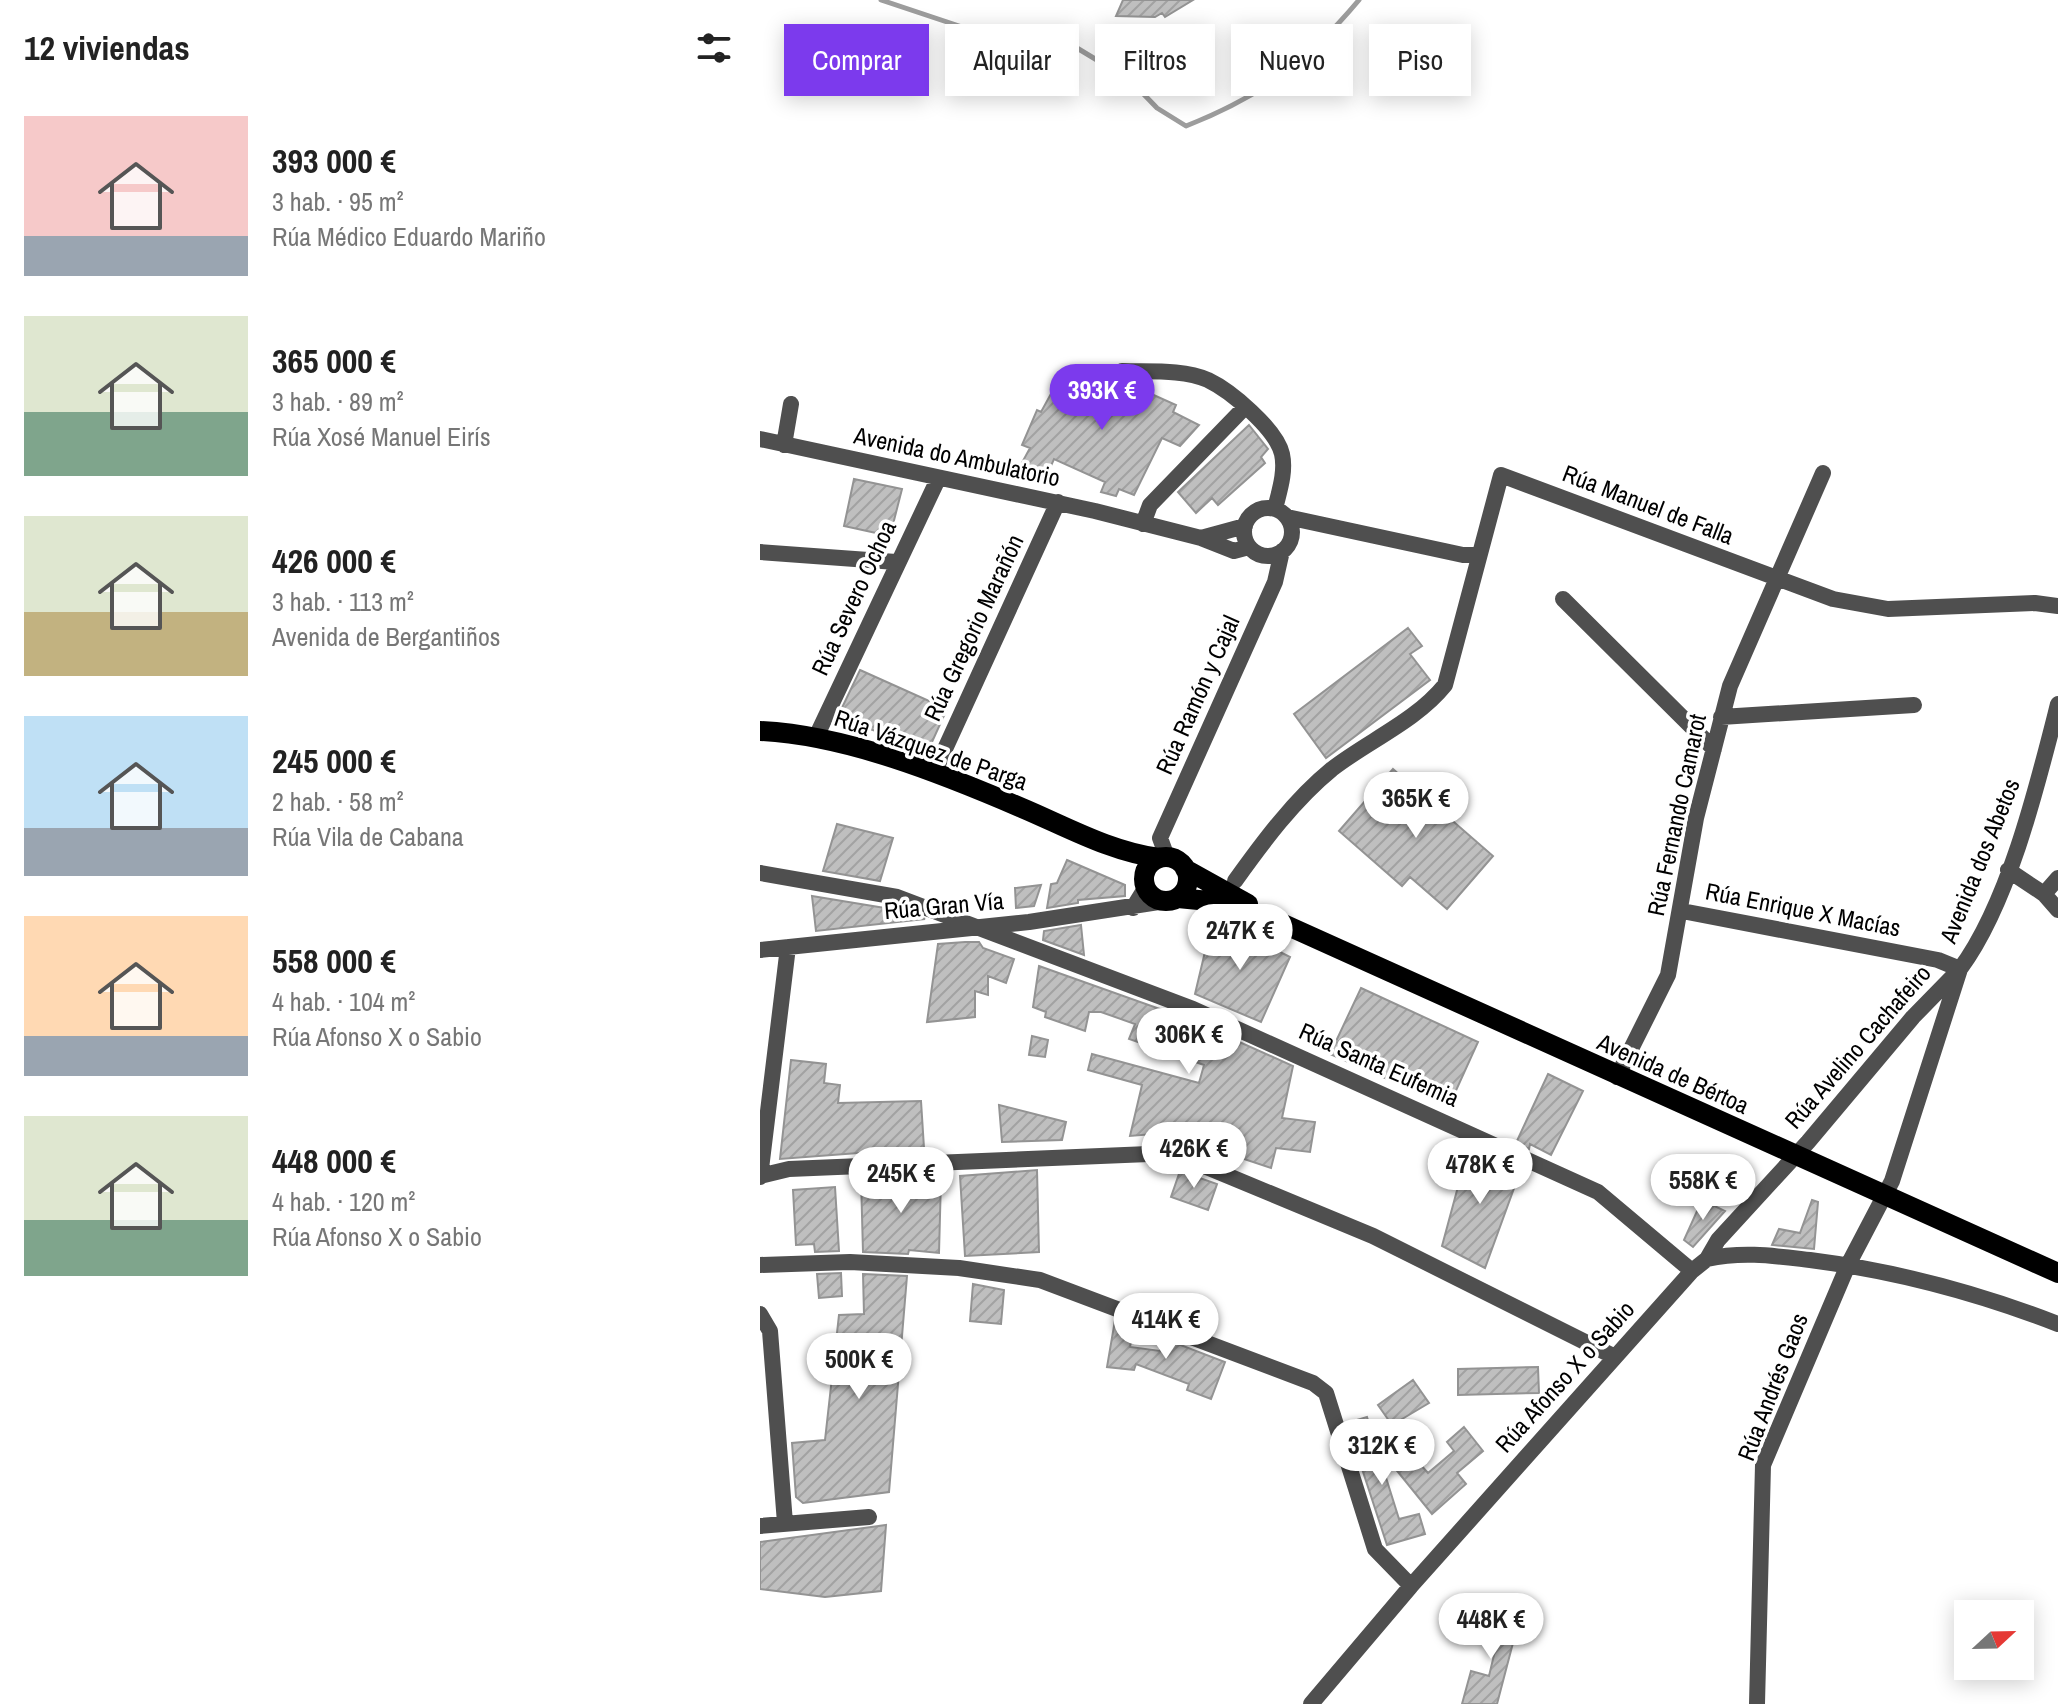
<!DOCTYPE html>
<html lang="es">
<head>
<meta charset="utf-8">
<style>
  body { margin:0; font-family:"Archivo Narrow",sans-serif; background:#f6f6f6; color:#222; height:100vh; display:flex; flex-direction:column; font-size:30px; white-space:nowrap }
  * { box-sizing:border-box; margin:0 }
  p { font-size:26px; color:#767676 }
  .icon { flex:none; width:44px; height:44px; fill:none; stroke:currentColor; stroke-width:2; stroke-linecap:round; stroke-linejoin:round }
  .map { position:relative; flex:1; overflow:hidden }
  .drawer { display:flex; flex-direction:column; background:#fff; width:760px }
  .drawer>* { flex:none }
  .guide { position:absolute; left:24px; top:24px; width:760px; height:72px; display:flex; gap:16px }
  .needle { width:52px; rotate:68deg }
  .tools { position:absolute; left:1194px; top:1600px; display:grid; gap:16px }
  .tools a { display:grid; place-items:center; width:80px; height:80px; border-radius:0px; background:#fff; box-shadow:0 4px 20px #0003; font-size:40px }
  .price { position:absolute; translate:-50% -68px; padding:0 18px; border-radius:28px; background:#fff; color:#222; font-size:26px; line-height:52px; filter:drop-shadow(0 2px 4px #0008) }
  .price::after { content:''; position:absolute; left:50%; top:48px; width:24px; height:18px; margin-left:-12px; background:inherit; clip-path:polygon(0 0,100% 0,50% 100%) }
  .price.active { background:#7c3aed; color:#fff }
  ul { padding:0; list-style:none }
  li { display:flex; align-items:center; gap:24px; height:200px; padding:0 24px }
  li span { display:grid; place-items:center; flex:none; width:224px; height:160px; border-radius:0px; color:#555 }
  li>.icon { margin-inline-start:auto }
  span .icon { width:96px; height:96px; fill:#fffc; stroke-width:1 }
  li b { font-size:34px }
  h2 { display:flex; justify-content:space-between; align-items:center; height:96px; padding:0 24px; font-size:34px }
  .tag { padding:0 28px; border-radius:0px; background:#fff; box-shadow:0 4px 20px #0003; font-size:28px; line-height:72px }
  .tag.active { background:#7c3aed; color:#fff }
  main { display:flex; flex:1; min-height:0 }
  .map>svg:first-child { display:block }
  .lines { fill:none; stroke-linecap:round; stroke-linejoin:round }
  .stream { stroke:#9d9d9d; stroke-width:5 }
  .building { fill:url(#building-hatch); stroke:#939393; stroke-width:2 }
  .street { stroke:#4f4f4f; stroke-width:16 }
  .primary { stroke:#000; stroke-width:20 }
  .labels { text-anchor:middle; stroke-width:7; stroke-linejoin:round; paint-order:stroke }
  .street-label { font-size:24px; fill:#000; stroke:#fff }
</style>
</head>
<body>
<main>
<section class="drawer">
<h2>12 viviendas<svg class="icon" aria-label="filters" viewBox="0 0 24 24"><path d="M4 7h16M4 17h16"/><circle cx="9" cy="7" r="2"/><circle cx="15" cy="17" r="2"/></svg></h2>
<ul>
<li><span style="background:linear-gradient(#f6c9c9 75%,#9aa5b1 0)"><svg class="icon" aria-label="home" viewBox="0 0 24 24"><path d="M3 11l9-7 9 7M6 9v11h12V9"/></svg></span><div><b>393 000 €</b><p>3 hab. · 95 m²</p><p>Rúa Médico Eduardo Mariño</p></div></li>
<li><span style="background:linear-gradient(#dfe7d0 60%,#7fa58c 0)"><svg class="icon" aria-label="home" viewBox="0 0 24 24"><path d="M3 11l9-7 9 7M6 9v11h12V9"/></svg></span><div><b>365 000 €</b><p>3 hab. · 89 m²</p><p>Rúa Xosé Manuel Eirís</p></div></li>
<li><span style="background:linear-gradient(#dfe7d0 60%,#c2b280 0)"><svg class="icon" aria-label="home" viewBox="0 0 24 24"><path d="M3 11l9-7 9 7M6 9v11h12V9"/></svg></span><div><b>426 000 €</b><p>3 hab. · 113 m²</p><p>Avenida de Bergantiños</p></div></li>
<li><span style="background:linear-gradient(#bfe0f5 70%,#9aa5b1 0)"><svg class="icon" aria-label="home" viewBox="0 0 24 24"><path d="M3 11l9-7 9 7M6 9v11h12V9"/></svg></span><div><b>245 000 €</b><p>2 hab. · 58 m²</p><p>Rúa Vila de Cabana</p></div></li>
<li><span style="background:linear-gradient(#ffd9b3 75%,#9aa5b1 0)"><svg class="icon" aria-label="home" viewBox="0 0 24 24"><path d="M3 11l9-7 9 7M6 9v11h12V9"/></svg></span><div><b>558 000 €</b><p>4 hab. · 104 m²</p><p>Rúa Afonso X o Sabio</p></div></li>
<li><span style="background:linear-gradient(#dfe7d0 65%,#7fa58c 0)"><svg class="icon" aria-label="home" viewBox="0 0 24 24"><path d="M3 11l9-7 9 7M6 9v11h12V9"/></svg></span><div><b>448 000 €</b><p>4 hab. · 120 m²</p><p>Rúa Afonso X o Sabio</p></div></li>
</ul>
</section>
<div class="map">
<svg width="1298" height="1704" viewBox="0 0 1298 1704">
  <defs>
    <pattern id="building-hatch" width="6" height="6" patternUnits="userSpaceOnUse" patternTransform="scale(2)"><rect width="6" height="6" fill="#bfbfbf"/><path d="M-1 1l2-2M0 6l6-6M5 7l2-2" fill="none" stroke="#a2a2a2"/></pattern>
  </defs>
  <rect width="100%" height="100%" fill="#fff"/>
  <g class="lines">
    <path class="stream" d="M121 0 241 40 312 45 370 80 397 108 426 126C502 96 547 62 599 0"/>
  </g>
  <path class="building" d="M363 0H433L405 17 402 13 395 17 356 16Z
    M303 372 387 392 416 405 413 412 439 425 420 446 402 438 374 495 359 489 356 496 341 492 345 482 294 459 286 477 258 470 270 448 262 445 277 410 281 412Z
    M489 425 508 449 501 457 505 463 458 505 452 498 436 513 418 492Z
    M94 479 142 489 130 536 84 526Z
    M648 628 662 646 650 654 670 680 566 758 534 714Z
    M100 670 187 709 172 742 164 745 149 739 148 742 83 720 79 714Z
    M633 769 733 856 687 909 650 877 642 886 579 831Z
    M77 824 133 838 120 881 63 871Z
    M307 860 365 885V896L318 900V903L287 908 291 884 297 883Z
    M281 885 274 906 256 908 255 888Z
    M52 896 143 911 165 919 56 931Z
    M453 918 530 957 501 1022 435 994Z
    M321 925 324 955 283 940 284 931Z
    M205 942H219L223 948 254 959 246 983 228 976V995L215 991V1017L167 1022 178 944Z
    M279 966 428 1019 533 1066 522 1118 555 1122 550 1152 516 1148 511 1168 406 1133 370 1136 382 1085 328 1070 332 1054 439 1083 444 1065 369 1039 375 1024 341 1012H329L325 1031 285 1017 286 1012 273 1007Z
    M601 988 718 1042 689 1106 570 1054Z
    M272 1036 288 1040 285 1057 269 1055Z
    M31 1060 66 1064 64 1083 80 1085 78 1103 161 1101 164 1148 20 1159Z
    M788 1074 823 1091 791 1155 770 1144 769 1149 756 1143Z
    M239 1105 306 1122 302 1140 242 1142Z
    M709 1146 761 1169 725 1268 682 1246Z
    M277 1170 279 1252 205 1256 200 1176Z
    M420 1171 457 1184 448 1210 411 1197Z
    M101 1178 181 1179 179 1253 149 1250 148 1254 103 1252Z
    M75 1187 79 1251 55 1252 54 1244 36 1245 33 1190Z
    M942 1200 965 1211 933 1247 924 1240Z
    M1052 1200 1058 1202 1054 1249 1012 1245 1019 1229 1040 1233Z
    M81 1273 82 1296 59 1298 57 1274Z
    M103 1274 147 1276 129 1492 43 1503 36 1497 32 1443 65 1440 79 1315 104 1314Z
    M213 1284 244 1290 241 1324 210 1321Z
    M355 1320 374 1327 370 1347 400 1351 405 1339 465 1362 451 1399 427 1390 429 1384 376 1364 374 1370 347 1367Z
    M778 1367 779 1393 698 1395V1369Z
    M653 1380 669 1403 632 1425 618 1405Z
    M607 1417 639 1519 659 1514 665 1534 627 1545 587 1423Z
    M704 1427 723 1451 697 1473 706 1484 672 1514 634 1467 650 1453 668 1473 694 1451 687 1442Z
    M126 1525 121 1591 65 1597 0 1589V1542Z
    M699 1620H759L737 1704H702L711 1671 729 1676 739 1634 698 1627Z"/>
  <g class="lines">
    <path class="street" d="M362 371C389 372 423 369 448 380 471 391 516 429 522 454 526 472 519 492 515 509
      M0 439 335 511 441 538 474 551 489 547
      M24 445 31 404
      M484 532a24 24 0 1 1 48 0a24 24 0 1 1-48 0Z
      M527 517 703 555H717
      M383 524 390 505 485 407
      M441 538 485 526
      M0 552 136 562
      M803 599 954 749
      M961 717 1154 705
      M56 737 178 479
      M174 773 298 502
      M407 857 400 838 515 582 522 551
      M1248 870 1284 894 1298 910
      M0 873 137 897 433 1009 838 1192 932 1271
      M475 881C503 842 534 800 572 769 608 741 656 721 685 685L741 475 1073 599 1128 609 1275 603 1298 606
      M1284 894 1298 878
      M373 908 386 887
      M922 911 1178 960 1200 969
      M0 950 269 922 405 901
      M857 1077 908 975 936 818 970 686 1063 473
      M0 1176 29 1169 413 1153 613 1236 855 1357
      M0 1177 28 947
      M947 1259C983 1251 1015 1256 1050 1260 1136 1271 1218 1293 1298 1324
      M0 1265 90 1262 199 1268 280 1280 553 1383 566 1393 615 1549 651 1586
      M0 1314 10 1331 25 1523
      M0 1526 109 1517
      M551 1704 651 1586 932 1271 947 1259 958 1240 1048 1142 1153 1017 1196 973
      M997 1704 1003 1465 1088 1265 1132 1181 1200 969C1249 903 1278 783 1298 704"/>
    <path class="primary" d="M0 731C86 735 183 774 262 808 307 827 351 852 399 858
      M384 879a22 22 0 1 1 44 0a22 22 0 1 1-44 0Z
      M425 869 488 904
      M418 898 449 901 508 917 1298 1273"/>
  </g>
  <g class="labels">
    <g class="street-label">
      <text transform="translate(197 457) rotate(12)" y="8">Avenida do Ambulatorio</text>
      <text transform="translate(888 505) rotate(21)" y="8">Rúa Manuel de Falla</text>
      <text transform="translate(94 598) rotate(-65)" y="8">Rúa Severo Ochoa</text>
      <text transform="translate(214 628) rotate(-65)" y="8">Rúa Gregorio Marañón</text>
      <text transform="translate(438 695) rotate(-66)" y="8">Rúa Ramón y Cajal</text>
      <text transform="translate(171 750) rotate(19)" y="8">Rúa Vázquez de Parga</text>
      <text transform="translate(917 815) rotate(-78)" y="8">Rúa Fernando Camarot</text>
      <text transform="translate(1220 861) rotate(-68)" y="8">Avenida dos Abetos</text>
      <text transform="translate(184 906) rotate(-5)" y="8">Rúa Gran Vía</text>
      <text transform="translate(1043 910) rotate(11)" y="8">Rúa Enrique X Macías</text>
      <text transform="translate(1098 1047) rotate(-49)" y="8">Rúa Avelino Cachafeiro</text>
      <text transform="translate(619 1065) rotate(24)" y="8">Rúa Santa Eufemia</text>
      <text transform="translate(913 1074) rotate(24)" y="8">Avenida de Bértoa</text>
      <text transform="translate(805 1377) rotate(-48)" y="8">Rúa Afonso X o Sabio</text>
      <text transform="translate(1013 1387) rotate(-69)" y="8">Rúa Andrés Gaos</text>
    </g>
  </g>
</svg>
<div class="tools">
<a><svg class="needle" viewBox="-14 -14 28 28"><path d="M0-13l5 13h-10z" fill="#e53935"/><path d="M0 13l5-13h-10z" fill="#767676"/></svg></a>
</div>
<b class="price active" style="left:342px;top:432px">393K €</b>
<b class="price" style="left:656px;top:840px">365K €</b>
<b class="price" style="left:480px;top:972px">247K €</b>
<b class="price" style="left:429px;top:1076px">306K €</b>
<b class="price" style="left:434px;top:1190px">426K €</b>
<b class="price" style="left:720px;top:1206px">478K €</b>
<b class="price" style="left:141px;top:1215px">245K €</b>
<b class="price" style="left:943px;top:1222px">558K €</b>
<b class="price" style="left:406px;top:1361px">414K €</b>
<b class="price" style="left:99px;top:1401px">500K €</b>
<b class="price" style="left:622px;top:1487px">312K €</b>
<b class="price" style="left:731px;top:1661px">448K €</b>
<div class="guide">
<a class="tag active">Comprar</a>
<a class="tag">Alquilar</a>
<a class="tag">Filtros</a>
<a class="tag">Nuevo</a>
<a class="tag">Piso</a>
</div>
</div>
</main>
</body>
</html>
